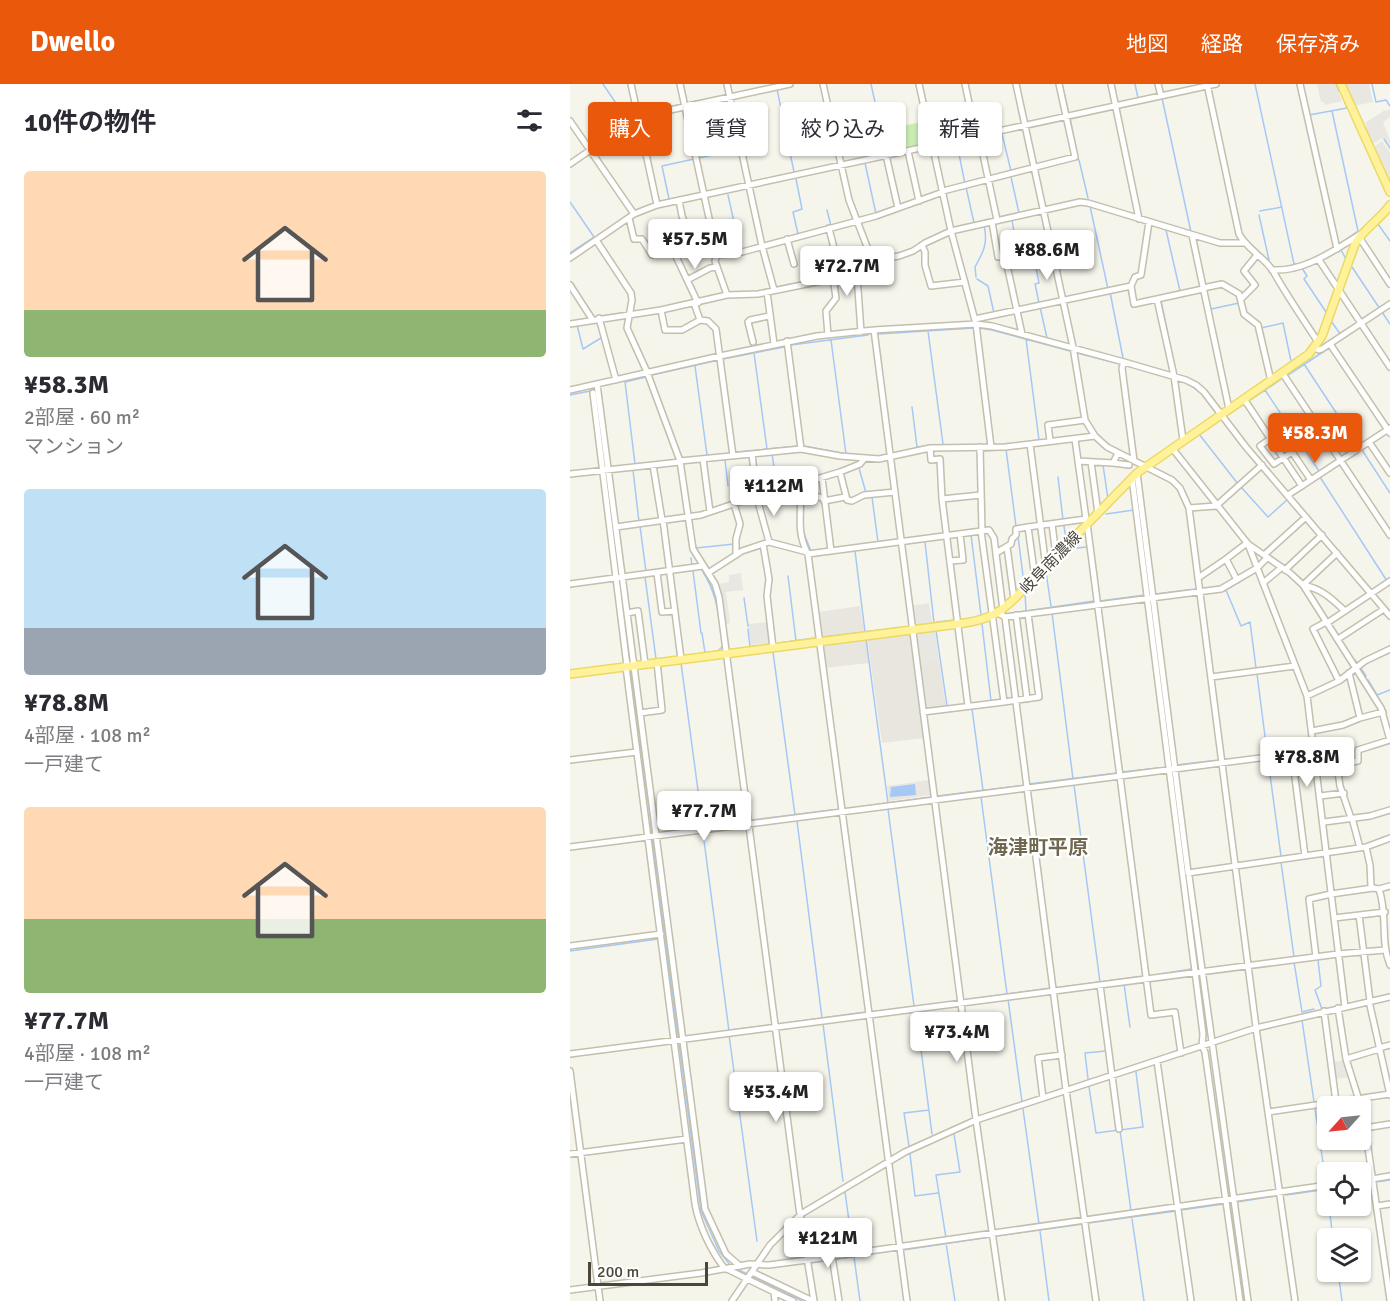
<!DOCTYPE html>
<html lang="ja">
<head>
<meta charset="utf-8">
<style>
  body { margin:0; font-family:Signika,"Noto Sans JP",sans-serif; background:#f7f7f7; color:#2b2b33; height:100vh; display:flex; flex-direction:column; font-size:22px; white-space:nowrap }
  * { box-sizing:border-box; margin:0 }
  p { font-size:20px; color:#7c7c81 }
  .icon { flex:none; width:33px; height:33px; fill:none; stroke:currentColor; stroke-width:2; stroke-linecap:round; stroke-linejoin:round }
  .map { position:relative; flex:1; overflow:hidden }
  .drawer { display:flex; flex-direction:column; background:#fff; width:570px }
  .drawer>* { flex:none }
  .banner { position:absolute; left:18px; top:18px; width:570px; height:54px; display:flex; gap:12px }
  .needle { width:39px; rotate:243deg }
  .fabs { position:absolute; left:747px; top:1012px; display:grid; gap:12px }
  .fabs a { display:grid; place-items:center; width:54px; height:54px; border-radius:6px; background:#fff; box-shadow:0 2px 4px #0004; font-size:30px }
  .scale { position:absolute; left:18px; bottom:15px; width:120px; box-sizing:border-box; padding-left:6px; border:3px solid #4b4738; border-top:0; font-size:16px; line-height:21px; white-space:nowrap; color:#4b4738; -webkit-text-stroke:4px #fff; paint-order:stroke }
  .price { position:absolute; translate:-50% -51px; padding:0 14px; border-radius:6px; background:#fff; color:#222; font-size:20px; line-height:39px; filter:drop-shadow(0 2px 3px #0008) }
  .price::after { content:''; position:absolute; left:50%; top:36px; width:18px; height:14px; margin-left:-9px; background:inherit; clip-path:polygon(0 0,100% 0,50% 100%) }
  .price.selected { background:#ea580c; color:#fff }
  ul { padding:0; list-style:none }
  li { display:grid; align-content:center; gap:12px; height:318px; padding:0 24px }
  li span { display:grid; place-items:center; height:186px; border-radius:6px; color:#555 }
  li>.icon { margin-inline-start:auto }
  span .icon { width:108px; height:108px; fill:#fffc; stroke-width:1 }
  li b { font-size:26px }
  h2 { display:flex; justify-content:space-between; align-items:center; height:72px; padding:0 24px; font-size:26px }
  .pill { padding:0 21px; border-radius:6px; background:#fff; box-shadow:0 2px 4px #0004; font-size:21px; line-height:54px }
  .pill.selected { background:#ea580c; color:#fff }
  header { display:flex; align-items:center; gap:36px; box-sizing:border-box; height:84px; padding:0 30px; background:#ea580c; color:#fff }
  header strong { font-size:28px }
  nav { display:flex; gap:33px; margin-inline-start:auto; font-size:21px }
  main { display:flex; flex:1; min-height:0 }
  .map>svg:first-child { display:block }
  .industrial { fill:#e9e6df }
  .green { fill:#c9ecb2 }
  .parking { fill:#e8e7e2 }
  .water { fill:#a5c8f6 }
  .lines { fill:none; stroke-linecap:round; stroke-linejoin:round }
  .stream { stroke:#a5c8f6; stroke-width:1.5 }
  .minor-casing { stroke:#c3bfad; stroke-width:8 }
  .major-casing { stroke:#ecd963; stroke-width:10 }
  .minor { stroke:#fff; stroke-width:5 }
  .major { stroke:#fff29b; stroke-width:7 }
  .labels { text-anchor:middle; stroke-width:4.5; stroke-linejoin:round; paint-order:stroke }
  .street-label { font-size:16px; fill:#4b4738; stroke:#fff }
  .quarter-label { font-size:20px; font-weight:bold; fill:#6f674e; stroke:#fff }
</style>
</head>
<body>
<header>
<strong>Dwello</strong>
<nav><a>地図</a><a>経路</a><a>保存済み</a></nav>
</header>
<main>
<section class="drawer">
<h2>10件の物件<svg class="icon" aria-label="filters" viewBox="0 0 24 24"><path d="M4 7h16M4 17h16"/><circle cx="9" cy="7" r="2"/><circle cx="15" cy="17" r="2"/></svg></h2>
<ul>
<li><span style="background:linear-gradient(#ffd9b3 75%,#8fb573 0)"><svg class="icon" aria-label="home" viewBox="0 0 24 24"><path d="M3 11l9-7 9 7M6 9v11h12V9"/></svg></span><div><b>¥58.3M</b><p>2部屋 · 60 m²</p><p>マンション</p></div></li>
<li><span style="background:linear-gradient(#bfe0f5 75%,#9aa5b1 0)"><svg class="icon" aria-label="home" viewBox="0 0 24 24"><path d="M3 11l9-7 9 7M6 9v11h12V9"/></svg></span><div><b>¥78.8M</b><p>4部屋 · 108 m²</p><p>一戸建て</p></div></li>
<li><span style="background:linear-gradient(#ffd9b3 60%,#8fb573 0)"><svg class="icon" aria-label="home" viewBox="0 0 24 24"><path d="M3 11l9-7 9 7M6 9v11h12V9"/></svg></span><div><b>¥77.7M</b><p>4部屋 · 108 m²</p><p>一戸建て</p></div></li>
</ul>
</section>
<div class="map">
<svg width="820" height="1217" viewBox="0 0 820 1217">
  <rect width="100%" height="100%" fill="#f6f5eb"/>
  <path class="industrial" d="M290 522 294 547 251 553 248 528Z
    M340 549 354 654 312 659 297 554Z
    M295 554 299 579 255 584 252 559Z
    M369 575 376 624 355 625 348 578Z
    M359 696 361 711 319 717 317 702Z"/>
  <path class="green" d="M356 37 361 60 337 65 332 42Z
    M166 50 169 64 129 73 125 59Z"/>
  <path class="parking" d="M747 0H765L772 17 755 21 754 18H751Z
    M774 0H799L803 18 784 22Z
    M820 25V33L813 38 820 56V62L815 55 812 54 803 60 794 44 797 42 795 39 815 26 816 27Z
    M812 57 820 68V98L803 63Z
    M171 489 173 506 156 508 160 539 156 540 152 510 148 500 159 498V491Z
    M359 519 362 538 344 541 341 522Z
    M198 538 201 559 181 561 178 540Z
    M365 546 369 575 348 578 345 548Z
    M775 976 780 993 765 995 762 978Z"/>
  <path class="water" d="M345 700 346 711 320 713 321 703Z"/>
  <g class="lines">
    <path class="stream" d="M33 0 58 37
      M113 0 117 18
      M301 0 316 68
      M492 0 499 30
      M565 0 568 14
      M685 0 724 180H730
      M766 0 769 7
      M802 0 806 18 816 16 820 22
      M207 5 224 88
      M592 14 621 148
      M117 19 157 11
      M762 27 788 147 768 161
      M70 29 113 20
      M739 31 777 24 774 16
      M500 34 508 75 504 76
      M432 50 441 87
      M814 55 820 64
      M126 58 165 50
      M387 60 395 100
      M129 74 169 65
      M509 76 518 114
      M295 79 306 130
      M441 93 449 129
      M226 95 232 125 223 128 228 150
      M396 103 404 139
      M158 111 170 165
      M99 115 92 82 124 75
      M0 118 24 153 0 169
      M520 122 538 205
      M257 126 261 142
      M690 127 712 123
      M689 131 699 176
      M442 136 448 172 463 169 469 199 465 200 469 219
      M808 140 820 157
      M596 146 610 207 616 206
      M194 159 214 154
      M180 163 189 160
      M771 166 776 175
      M782 183 810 225
      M732 184 737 192 734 195 756 228
      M406 193 405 183C414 167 418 159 414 141
      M407 195 418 202 424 229
      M558 206 561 215
      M540 208 553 274
      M591 217 606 289
      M17 222 24 233 53 229
      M470 223 477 254
      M641 225 669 219
      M451 228 470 224
      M812 228 820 240
      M424 233 444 230
      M4 237 20 234
      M761 237 771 251
      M7 241 13 265 31 254
      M409 244 422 246 500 267
      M691 244 713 239 721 277
      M358 247 373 360
      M308 250 404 244
      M456 255 469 356
      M766 259 764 261 800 315
      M221 261 298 251
      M184 269 197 365
      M507 269 550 280
      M153 275 214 263
      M734 280 788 362
      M555 281 576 287
      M125 282 137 371
      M82 291 148 276
      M718 291 759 264
      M620 301 632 310 646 329
      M695 306 749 387
      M0 311 25 306 26 309
      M679 317 713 294
      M342 323 347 363 357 362
      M656 332 674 320
      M629 350 668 400
      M363 361H415
      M234 362 276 370 261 256
      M436 365 446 442 462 440
      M792 366 820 409
      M414 367 431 366
      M167 368 229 362
      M202 370 207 403
      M155 376 158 402
      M65 380 55 298 76 293
      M533 381 538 415
      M289 384 296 409
      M63 386 69 438
      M36 388 49 491
      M488 393 493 436
      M750 393 817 497
      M566 400 569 431
      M671 403 698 433 718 415
      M722 412 734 404
      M302 413 308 458
      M536 430 564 426
      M70 442 76 488
      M494 442 496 456
      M234 450 241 467
      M401 451 411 531
      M448 452 454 500
      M125 459 126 464 164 460
      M497 465 517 463
      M285 467 295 548
      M121 474 122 482
      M123 487 131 549H132L135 569 148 567 153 562C149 535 148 511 133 488
      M476 488 481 522
      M218 492 226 557
      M75 493 86 575
      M49 495 60 580
      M656 506 671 542 680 538 686 584
      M455 509 456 526
      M586 510 626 505
      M633 510 654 507 674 495
      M174 514 178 542
      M530 517 575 511
      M482 529 503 695
      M436 530 524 517
      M390 536 401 535
      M367 538 385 536
      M412 540 421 617
      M347 541 364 539 355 458
      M178 545 180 563 185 562
      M366 546 377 622
      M253 553 335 543
      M296 555 318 719
      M209 559 245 554
      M194 561 199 560
      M203 568 225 731
      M785 576 787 579
      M111 579 133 744
      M790 583 796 592
      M688 584 722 580
      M61 585 82 749
      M687 590 697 668
      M798 596 807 611 820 606
      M402 625 413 706
      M655 676 740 665
      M698 676 711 772
      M606 681 649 676
      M552 688 597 683
      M459 700 547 689
      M504 701 530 898
      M368 712 455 701
      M411 713 437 910
      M274 725 361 713
      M318 725 344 922
      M183 736 270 725
      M227 737 252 934
      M133 743 176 737
      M133 749 159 947
      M82 754 131 1127 149 1167 161 1182
      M759 771 783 767
      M711 778 724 873 734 872
      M0 867 88 855
      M748 876 751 902 745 906 752 925
      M724 878 732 928 744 925
      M579 892 621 885
      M554 900 560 943
      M485 904 573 892
      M438 915 452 1018
      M393 916 481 904
      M346 927 362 1050
      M300 928 388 917
      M732 936 744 1018 763 1016
      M209 940 296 928
      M253 940 273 1097
      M160 946 201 941
      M159 951 187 1157
      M518 995 515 969 536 967
      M519 1003 526 1049 549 1046
      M745 1024 756 1099
      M453 1025 469 1140
      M648 1040 658 1112
      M339 1062 334 1029 359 1026
      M340 1070 345 1112 368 1109
      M806 1098 820 1096
      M790 1101 801 1099
      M756 1106 758 1114
      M275 1108 283 1166
      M716 1111 758 1105
      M659 1117 674 1217
      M667 1118 706 1112
      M759 1122 763 1155
      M611 1126 654 1120
      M561 1127 550 1046 573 1043 566 988
      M562 1135 574 1217
      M518 1139 606 1127
      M470 1147 479 1217
      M426 1152 513 1140
      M376 1154 366 1091 390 1088 384 1050
      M376 1159 385 1217
      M333 1166 420 1153
      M284 1173 290 1217
      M266 1175 328 1166
      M241 1179 260 1176
      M165 1184 177 1190
      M768 1188 772 1217
      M181 1192 232 1217"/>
    <g class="minor-casing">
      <path id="minor" d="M61 0 87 121
        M110 0 147 171 145 177 157 211
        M157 0 192 162 204 206
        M253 0 279 116 301 173
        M349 0 381 147 406 240 421 363
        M395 0 406 52
        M446 0 503 263 515 336 525 352 537 363 602 396 610 404 619 424 687 951 725 1217
        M541 0 569 135
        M588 0 591 12
        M637 0 669 150C677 165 694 173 703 187 717 212 733 235 748 258
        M730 0 767 165
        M0 37 64 130
        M409 52 427 136
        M338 67 349 117
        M316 71 328 124
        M0 80 68 33 220 0
        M373 107 505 73 489 0
        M109 116 112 132 121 155
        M59 134 64 155H72L82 171 142 147
        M422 138 428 173 435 172 452 250
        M622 151 659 325
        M789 153 820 200
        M217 155 224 180
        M26 156 61 209 62 216 57 244 77 288 110 377 123 465 145 500 149 513 229 1124 244 1217
        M352 161 355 168V181L361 202 395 198
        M102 164 128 219
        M147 171 172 168 306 132 373 108
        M0 174 64 130 87 121 646 0
        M749 176 820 283
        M286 177 291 248
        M266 181 301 173 312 175 329 172 343 167 355 159 381 147 510 118 518 119 650 159H674
        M702 186C735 188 764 166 791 150
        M119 195 140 184 147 183
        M0 201 22 235
        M561 202 565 193 571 191 579 138
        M633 204 652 200 669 210 674 230 688 241 701 297
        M197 208 204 260
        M587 215 604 292 613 356
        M671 215 685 201 674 187 687 171
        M124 219 130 236 138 237 146 245 163 372
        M91 226 95 246H112L130 236
        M29 234 46 296
        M405 235 561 202 564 220 633 205
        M0 240 91 226 157 211 188 210 261 195C272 183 262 159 259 144
        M304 246 406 1036 432 1217
        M258 251 256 227 266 214 263 193
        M217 257 231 365
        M183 258 178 238 180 236 199 232
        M760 260 820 349
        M744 264 749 266 752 265 820 220
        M554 278 552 284 564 377
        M713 290 820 451
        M27 300 135 1125 156 1170 170 1182
        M0 306 150 272 247 252 304 246 406 240 422 242 554 278 616 296 626 301 634 308 676 363 820 532
        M23 309 57 582
        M674 315 732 402
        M505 355 516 435
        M700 355 690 362 704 380 722 368 741 396
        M480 357 478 341 515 336
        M799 358 820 389
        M460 360 476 483
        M410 363 412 447
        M360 364 361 376 370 375 372 415
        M602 364 678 460 720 489 733 501 811 624 820 656
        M182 370 187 414 199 458
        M133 375 140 428
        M110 377 231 365 270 372 309 375 360 364 435 363 525 352
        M508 377 543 379 548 369
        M521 378 528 429
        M543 379 559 381
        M83 381 92 436
        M270 388 277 416 282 417 294 411 325 408
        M567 389 618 788
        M0 390 110 378
        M252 394 261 467
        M562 394 633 950 632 962 635 968 670 1217
        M229 401C234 427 224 444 238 470L337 1217
        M718 411 820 344
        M232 417 246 412 254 415
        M254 417 275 413
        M164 420 170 440 166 455V471
        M619 424 646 422 692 381
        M93 436 111 575
        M517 439 581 931 605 928 611 969
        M482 440 486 472
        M46 443 131 431 175 416 270 388 290 380 294 375
        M411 447 434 618 469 613 458 530
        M193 460 199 495 197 512 203 564
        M678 460 737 612 775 923
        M437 463 444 515
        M426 469 441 460 442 455 446 451V445L458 443
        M238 470 419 446 424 454 433 526
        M694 471 736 433
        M380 477 393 476 390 450
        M715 486 752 451
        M87 489 92 528 105 527
        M138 489 172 467 199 458 237 468
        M465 494 458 443 516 435 519 438
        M628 494 656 475
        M667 496 656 475 677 459
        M693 499 711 484
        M0 500 133 482
        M733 501C752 505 761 514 775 527
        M733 501 767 469
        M57 529 68 527 75 580
        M428 529 435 533 651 505 687 484 697 474
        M446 531 457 615
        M435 533 496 1006 526 1217
        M756 538 743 545 769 597
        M757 539 820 497
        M768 555 814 525
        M56 583 125 1120C129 1142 141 1167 155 1185
        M641 593 725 582
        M737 612 769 597 795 577 820 565
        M398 622 372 415 411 411
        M353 628 434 618
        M70 629 92 626 87 578
        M790 634 813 628
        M742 647 773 641 790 634 779 589
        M744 665 758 663 763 682
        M722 670 735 772
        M0 676 67 668
        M767 681 770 702 781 734
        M747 684 788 677V666L820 656
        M750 712 774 709
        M782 734 790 764
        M754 738 800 732 820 726
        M0 763 744 667
        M796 763 820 754
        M618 789 796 763 800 781 801 802 803 804 809 805 820 802
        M619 792 678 1217
        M809 805C818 831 810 857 820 881
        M789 831 800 917
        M764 834 815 828
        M0 862 91 850
        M746 873 739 815 761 810 803 804
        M530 901 549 1045
        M799 917 820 1011
        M768 924 776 975 793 1029 820 1216
        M754 927 766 1018
        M809 964 820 961
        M0 970 768 870 815 866
        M776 975 809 965
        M587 977 621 1217
        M0 987 30 1217
        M473 1014 468 974 492 971
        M698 1028 820 1010
        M795 1044 820 1040
        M0 1070 117 1055
        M790 1097 820 1092
        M807 1122 820 1120
        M262 1172 269 1217
        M157 1185 204 1208 205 1217
        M182 1188 243 1217
        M0 1206 131 1189 180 1180 199 1181 237 1176 758 1101
        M204 1208 223 1217
        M162 1217 200 1161 231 1130 335 1068 406 1036 686 944 820 913"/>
    </g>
    <g class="major-casing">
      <path id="major" d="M771 0 820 108
        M0 590 388 540C412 537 427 532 444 515L567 389 739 270 752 252 785 160C794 144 810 136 820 121"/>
    </g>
    <use href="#minor" class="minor"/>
    <use href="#major" class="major"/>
  </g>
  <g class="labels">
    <g class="street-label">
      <text transform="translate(480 478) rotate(-46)" y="6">岐阜南濃線</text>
    </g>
    <g class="quarter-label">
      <text x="468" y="770">海津町平原</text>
    </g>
  </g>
</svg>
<div class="fabs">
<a><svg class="needle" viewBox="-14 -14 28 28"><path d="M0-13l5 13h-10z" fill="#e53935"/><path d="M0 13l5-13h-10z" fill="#7c7c81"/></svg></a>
<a><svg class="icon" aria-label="locate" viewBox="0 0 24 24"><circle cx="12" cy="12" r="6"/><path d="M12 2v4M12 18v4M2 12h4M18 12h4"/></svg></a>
<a><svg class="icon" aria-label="layers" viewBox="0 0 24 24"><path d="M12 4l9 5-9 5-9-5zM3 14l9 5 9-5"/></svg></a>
</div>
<div class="scale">200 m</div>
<b class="price" style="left:125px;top:186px">¥57.5M</b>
<b class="price" style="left:477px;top:197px">¥88.6M</b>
<b class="price" style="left:277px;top:213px">¥72.7M</b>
<b class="price selected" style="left:745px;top:380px">¥58.3M</b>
<b class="price" style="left:204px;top:433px">¥112M</b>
<b class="price" style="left:737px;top:704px">¥78.8M</b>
<b class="price" style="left:134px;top:758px">¥77.7M</b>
<b class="price" style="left:387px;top:979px">¥73.4M</b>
<b class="price" style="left:206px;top:1039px">¥53.4M</b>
<b class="price" style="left:258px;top:1185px">¥121M</b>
<div class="banner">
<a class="pill selected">購入</a>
<a class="pill">賃貸</a>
<a class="pill">絞り込み</a>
<a class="pill">新着</a>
</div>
</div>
</main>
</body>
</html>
